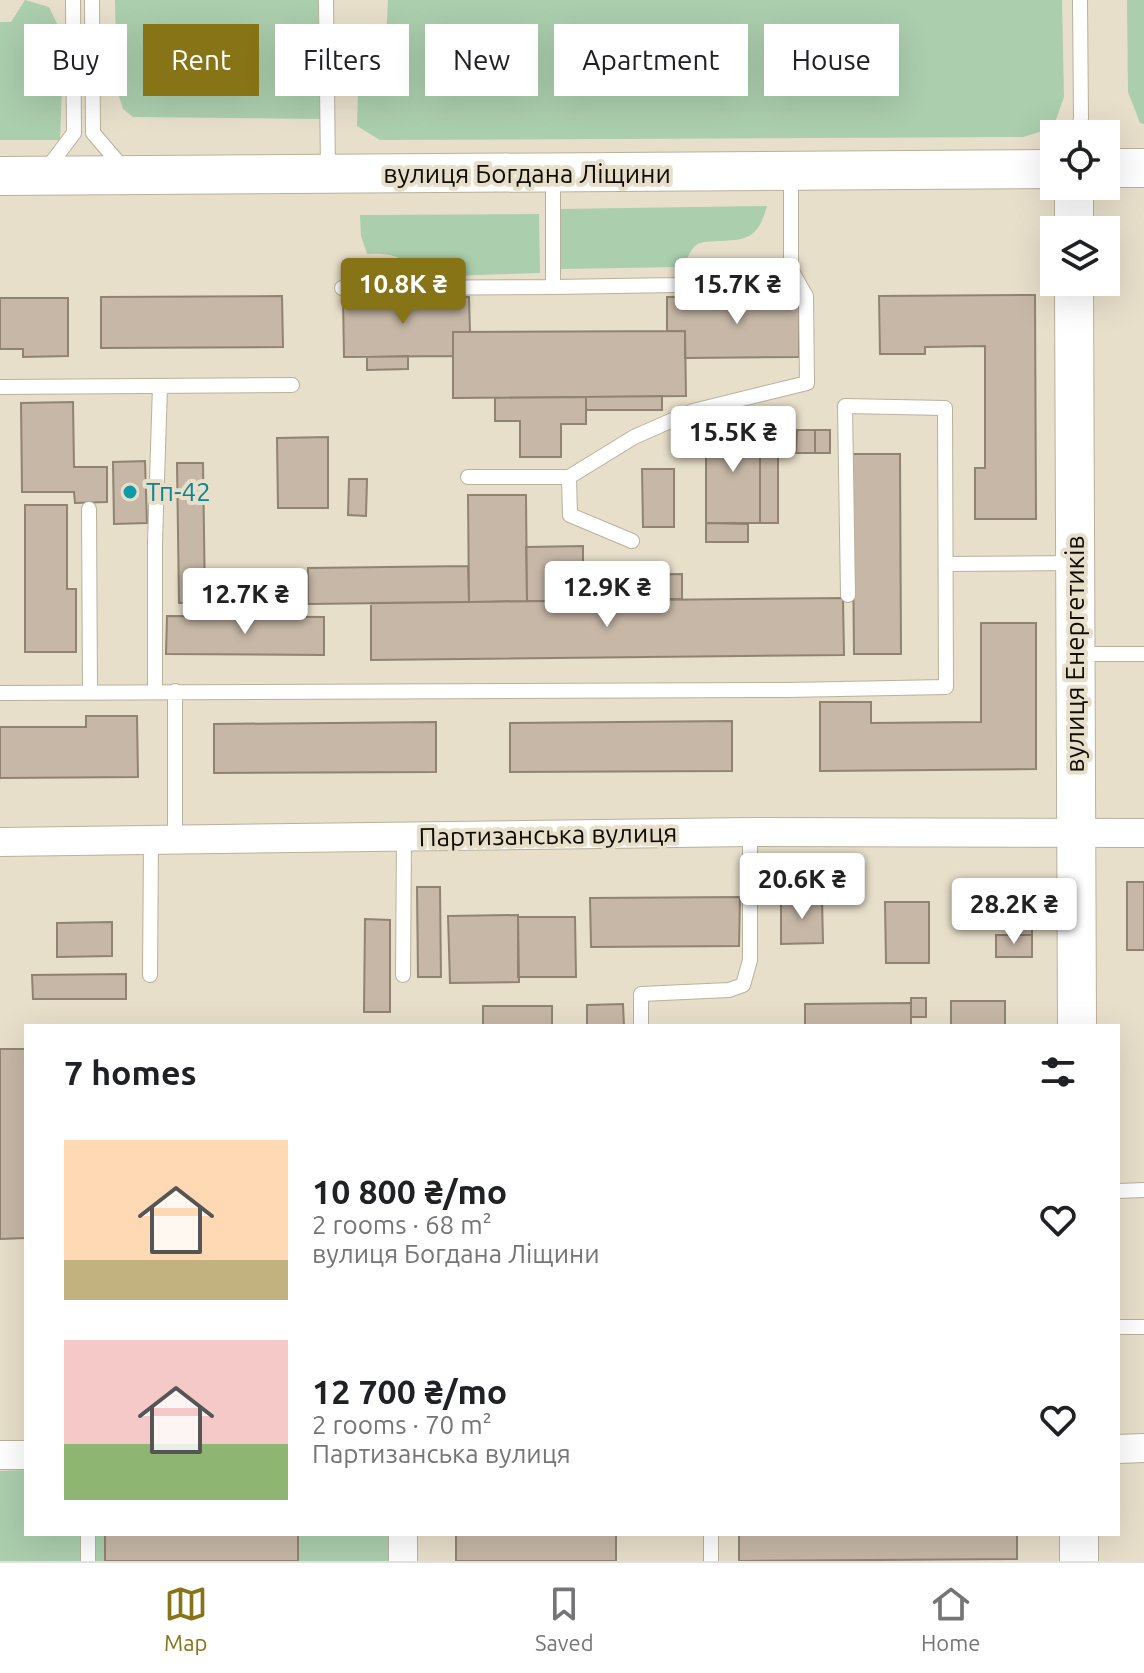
<!DOCTYPE html>
<html lang="en">
<head>
<meta charset="utf-8">
<style>
  body { margin:0; font-family:Ubuntu,sans-serif; background:#f2f2f2; color:#202124; height:100vh; display:flex; flex-direction:column; font-size:30px; white-space:nowrap }
  * { box-sizing:border-box; margin:0 }
  p { font-size:26px; color:#757577 }
  .icon { flex:none; width:44px; height:44px; fill:none; stroke:currentColor; stroke-width:2; stroke-linecap:round; stroke-linejoin:round }
  .map { position:relative; flex:1; overflow:hidden }
  .side { position:absolute; left:24px; top:1024px; width:1096px; height:512px; display:flex; flex-direction:column; background:#fff; border-radius:0px; box-shadow:0 8px 32px #0002 }
  .side>* { flex:none }
  .hud { position:absolute; left:24px; top:24px; width:1096px; height:72px; display:flex; gap:16px }
  .tools { position:absolute; left:1040px; top:120px; display:grid; gap:16px }
  .tools a { display:grid; place-items:center; width:80px; height:80px; border-radius:0px; background:#fff; box-shadow:0 8px 32px #0002; font-size:40px }
  .price { position:absolute; translate:-50% -68px; padding:0 18px; border-radius:8px; background:#fff; color:#222; font-size:26px; line-height:52px; filter:drop-shadow(0 2px 4px #0008) }
  .price::after { content:''; position:absolute; left:50%; top:48px; width:24px; height:18px; margin-left:-12px; background:inherit; clip-path:polygon(0 0,100% 0,50% 100%) }
  .price.current { background:#867416; color:#fff }
  ul { padding:0; list-style:none }
  li { display:flex; align-items:center; gap:24px; height:200px; padding:0 40px }
  li span { display:grid; place-items:center; flex:none; width:224px; height:160px; border-radius:0px; color:#555 }
  li>.icon { margin-inline-start:auto }
  span .icon { width:96px; height:96px; fill:#fffc; stroke-width:1 }
  li b { font-size:34px }
  h2 { display:flex; justify-content:space-between; align-items:center; height:96px; padding:0 40px; font-size:34px }
  .tag { padding:0 28px; border-radius:0px; background:#fff; box-shadow:0 8px 32px #0002; font-size:28px; line-height:72px }
  .tag.current { background:#867416; color:#fff }
  .menu { display:flex; justify-content:space-around; align-items:center; height:112px; border-top:2px solid #e0e0e0; background:#fff; font-size:22px; color:#757577 }
  .menu a { display:grid; justify-items:center; gap:4px }
  .menu .current { color:#867416 }
  .map>svg:first-child { display:block }
  .green { fill:#abcead }
  .building { fill:#c6b7a6; stroke:#908372; stroke-width:2 }
  .lines { fill:none; stroke-linecap:round; stroke-linejoin:round }
  .lane-casing { stroke:#b8b19c; stroke-width:16 }
  .street-casing { stroke:#b8b19c; stroke-width:30 }
  .secondary-casing { stroke:#b8b19c; stroke-width:40 }
  .lane { stroke:#fff; stroke-width:14 }
  .street { stroke:#fff; stroke-width:28 }
  .secondary { stroke:#fff; stroke-width:38 }
  .culture-dot { fill:#0f9aa8; stroke:#e7dfca; stroke-width:3 }
  .labels { text-anchor:middle; stroke-width:8; stroke-linejoin:round; paint-order:stroke }
  .street-label { font-size:26px; fill:#0e0c05; stroke:#e7dfca }
  .culture-label { font-size:26px; fill:#0d838f; stroke:#e7dfca; text-anchor:start }
</style>
</head>
<body>
<div class="map">
<svg width="1144" height="1561" viewBox="0 0 1144 1561">
  <rect width="100%" height="100%" fill="#e7dfca"/>
  <path class="green" d="M25 0 49 7 64 38 60 140H0V22H11Z
    M115 0H318L320 119 133 117 123 109 117 90Z
    M388 0H1062L1064 97 1053 128 1023 137 380 140 357 126 359 53 386 39Z
    M1127 0H1144V124L1140 123 1128 92Z
    M767 206C758 238 748 240 717 241 711 242 703 241 698 244 689 249 689 261 679 267L560 269V209Z
    M539 214 540 273 415 277C408 255 388 253 367 254L361 236 360 215Z
    M26 1470V1534H393V1561H0V1471Z"/>
  <path class="building" d="M1035 295 1036 519H975V468H985V346L925 347V354H880L879 296Z
    M282 296 283 347 101 348V297Z
    M799 296V357L685 358V331H667V297Z
    M469 297 470 332H453V356L344 357 343 298Z
    M0 298H68V356L23 357V349H0Z
    M685 331 686 396 453 398V332Z
    M408 356V369L367 370V357Z
    M662 396V410H586V397Z
    M586 397V424H561V457H520V421H495V398Z
    M73 402 74 467H107V502L75 503 74 492H22L21 403Z
    M706 425H760V523H706Z
    M760 425H778V523H760Z
    M797 430H815V453H796Z
    M815 430H830V453H815Z
    M328 437V508H278L277 438Z
    M852 454H900L901 654H854Z
    M145 461 147 523 114 524 113 462Z
    M177 463H203L205 602 179 603Z
    M642 469H674V527H643Z
    M349 479H367L366 516 348 515Z
    M468 495H526L527 601 469 602Z
    M25 505H67V589H76V652H25Z
    M706 523 748 524V542H706Z
    M583 546V601H527L526 547Z
    M468 566 469 602 308 604V568Z
    M207 574H295V599H207Z
    M682 574V599L583 601V575Z
    M843 598 844 655 371 660V603Z
    M167 616 324 617V655L166 654Z
    M981 623H1036V769L820 771V702H871V723L981 722Z
    M86 716H137L138 777 0 778V727H86Z
    M732 721V771L510 772V723Z
    M436 722V772L214 773V724Z
    M1127 882H1144V950H1127Z
    M417 887H440L441 977H418Z
    M1016 894H1032V935H1016Z
    M740 897 739 946 591 947 590 898Z
    M822 897 823 943 781 944V898Z
    M885 902H929V963H886Z
    M518 915 519 982 450 983 448 916Z
    M518 917H575L576 977H518Z
    M365 919 390 920V1012H364Z
    M112 922V956L57 957V923Z
    M996 935H1032V957H996Z
    M126 974V999H33L32 975Z
    M911 998H926V1017H911Z
    M951 1001H1005V1026H951Z
    M911 1003V1026H805V1004Z
    M623 1004 624 1026H587V1005Z
    M483 1006H552V1026H483Z
    M0 1049H26V1238L0 1239Z
    M0 1049H26V1238L0 1239Z
    M105 1534H298V1561H105Z
    M456 1534H616V1561H456Z
    M739 1534H1017V1559L739 1561Z"/>
  <g class="lines">
    <g class="lane-casing">
      <path id="lane" d="M92 0 93 133 124 169
        M326 0 328 172
        M1078 134 1081 118 1080 0
        M46 170 74 133 73 0
        M553 287 677 285 707 272
        M342 288 553 287V174
        M0 387 292 385
        M468 477H569L634 437 693 411 807 383 806 296 791 270V172
        M569 477 570 515 632 541
        M89 509 90 692
        M946 564 1075 563
        M1076 654H1144
        M155 691V542L160 386
        M175 691V840
        M0 693 787 690 946 687 945 408 845 406 848 595
        M150 975 151 840
        M403 975 404 837
        M641 1026V994L729 990 743 985 750 960V832
        M1118 1191 1144 1190
        M1118 1327H1144
        M88 1534V1561
        M711 1534V1561"/>
    </g>
    <g class="street-casing">
      <path id="street" d="M0 842 750 832 1144 833
        M1118 1449 1144 1448
        M0 1455H26
        M403 1534V1561"/>
    </g>
    <g class="secondary-casing">
      <path id="secondary" d="M1106 168H1144
        M0 176 1054 169
        M1074 230V186
        M1074 282 1077 1026
        M1079 1534V1561"/>
    </g>
    <use href="#lane" class="lane"/>
    <use href="#street" class="street"/>
    <use href="#secondary" class="secondary"/>
  </g>
  <circle class="culture-dot" cx="130" cy="492" r="8"/>
  <g class="labels">
    <g class="street-label">
      <text x="527" y="183">вулиця Богдана Ліщини</text>
      <text transform="translate(1075 654) rotate(-90)" y="9">вулиця Енергетиків</text>
      <text transform="translate(548 835) rotate(-1)" y="9">Партизанська вулиця</text>
    </g>
    <g class="culture-label">
      <text x="146" y="501">Тп-42</text>
    </g>
  </g>
</svg>
<div class="tools">
<a><svg class="icon" aria-label="locate" viewBox="0 0 24 24"><circle cx="12" cy="12" r="6"/><path d="M12 2v4M12 18v4M2 12h4M18 12h4"/></svg></a>
<a><svg class="icon" aria-label="layers" viewBox="0 0 24 24"><path d="M12 4l9 5-9 5-9-5zM3 14l9 5 9-5"/></svg></a>
</div>
<b class="price current" style="left:403px;top:326px">10.8K ₴</b>
<b class="price" style="left:737px;top:326px">15.7K ₴</b>
<b class="price" style="left:733px;top:474px">15.5K ₴</b>
<b class="price" style="left:607px;top:629px">12.9K ₴</b>
<b class="price" style="left:245px;top:636px">12.7K ₴</b>
<b class="price" style="left:802px;top:921px">20.6K ₴</b>
<b class="price" style="left:1014px;top:946px">28.2K ₴</b>
<div class="hud">
<a class="tag">Buy</a>
<a class="tag current">Rent</a>
<a class="tag">Filters</a>
<a class="tag">New</a>
<a class="tag">Apartment</a>
<a class="tag">House</a>
</div>
<section class="side">
<h2>7 homes<svg class="icon" aria-label="filters" viewBox="0 0 24 24"><path d="M4 7h16M4 17h16"/><circle cx="9" cy="7" r="2"/><circle cx="15" cy="17" r="2"/></svg></h2>
<ul>
<li><span style="background:linear-gradient(#ffd9b3 75%,#c2b280 0)"><svg class="icon" aria-label="home" viewBox="0 0 24 24"><path d="M3 11l9-7 9 7M6 9v11h12V9"/></svg></span><div><b>10 800 ₴/mo</b><p>2 rooms · 68 m²</p><p>вулиця Богдана Ліщини</p></div><svg class="icon" aria-label="heart" viewBox="0 0 24 24"><path d="M12 20l-8-8c-3-5 5-10 8-4 3-6 11-1 8 4z"/></svg></li>
<li><span style="background:linear-gradient(#f6c9c9 65%,#8fb573 0)"><svg class="icon" aria-label="home" viewBox="0 0 24 24"><path d="M3 11l9-7 9 7M6 9v11h12V9"/></svg></span><div><b>12 700 ₴/mo</b><p>2 rooms · 70 m²</p><p>Партизанська вулиця</p></div><svg class="icon" aria-label="heart" viewBox="0 0 24 24"><path d="M12 20l-8-8c-3-5 5-10 8-4 3-6 11-1 8 4z"/></svg></li>
</ul>
</section>
</div>
<nav class="menu">
<a class="current"><svg class="icon" aria-label="map" viewBox="0 0 24 24"><path d="M3 6l6-2 6 2 6-2v14l-6 2-6-2-6 2zM9 4v14M15 6v14"/></svg>Map</a>
<a><svg class="icon" aria-label="saved" viewBox="0 0 24 24"><path d="M7 4h10v16l-5-4-5 4z"/></svg>Saved</a>
<a><svg class="icon" aria-label="home" viewBox="0 0 24 24"><path d="M3 11l9-7 9 7M6 9v11h12V9"/></svg>Home</a>
</nav>
</body>
</html>
